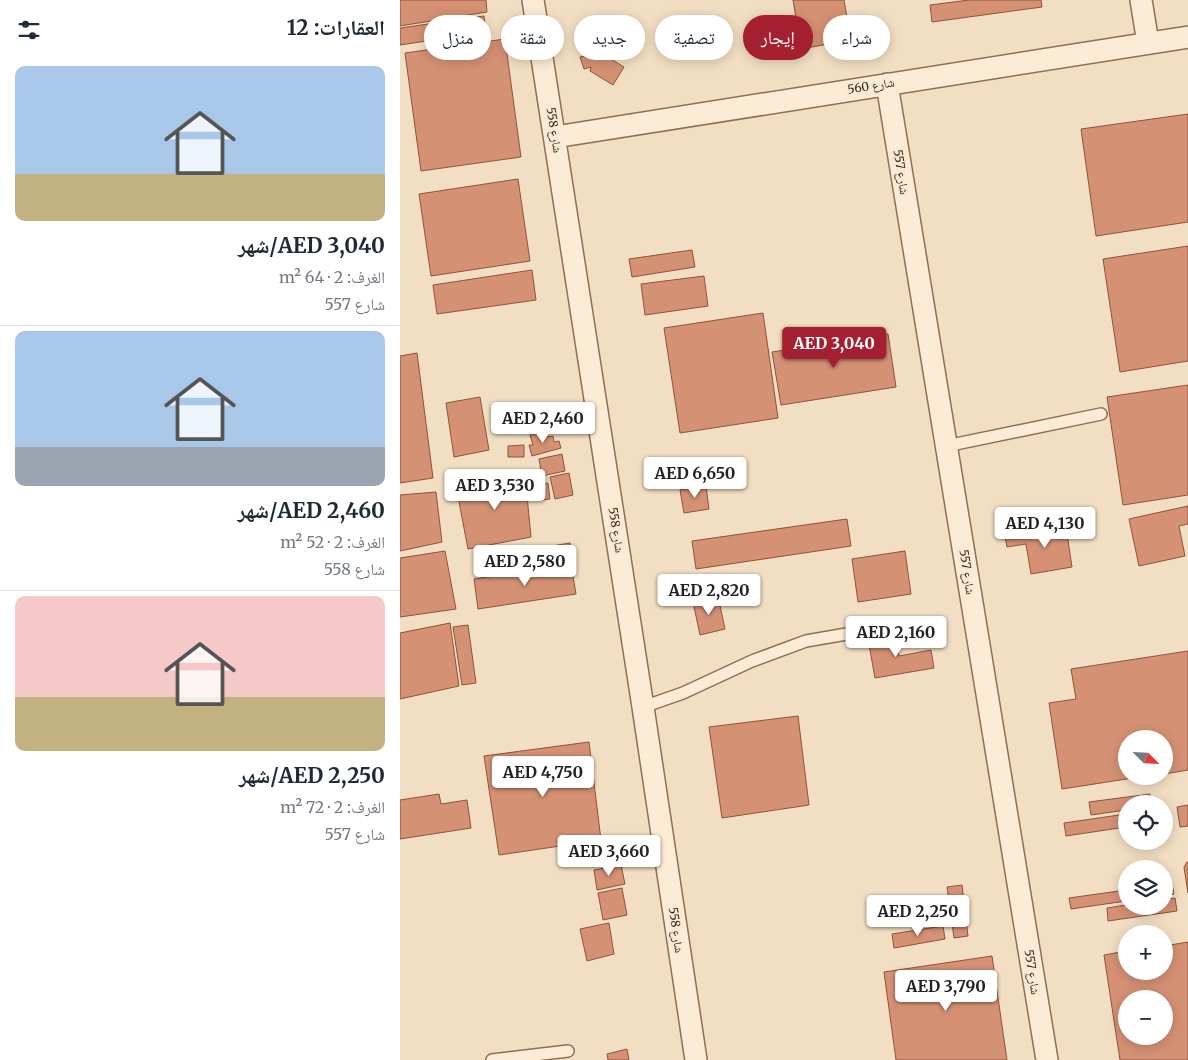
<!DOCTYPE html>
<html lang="ar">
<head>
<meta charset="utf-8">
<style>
  body { margin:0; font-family:Merriweather,"Noto Naskh Arabic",serif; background:#f2f2f3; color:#1f2937; direction:rtl; height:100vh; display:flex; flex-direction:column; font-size:19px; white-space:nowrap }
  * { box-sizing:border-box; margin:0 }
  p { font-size:16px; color:#747a83 }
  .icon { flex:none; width:28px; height:28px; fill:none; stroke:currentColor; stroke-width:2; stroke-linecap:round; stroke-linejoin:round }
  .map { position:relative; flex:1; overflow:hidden; direction:ltr }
  .drawer { display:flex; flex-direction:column; background:#fff; width:400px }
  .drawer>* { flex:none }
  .guide { position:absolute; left:15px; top:15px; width:475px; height:45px; direction:rtl; display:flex; gap:10px }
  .needle { width:32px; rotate:114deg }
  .buttons { position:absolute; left:718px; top:730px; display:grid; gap:10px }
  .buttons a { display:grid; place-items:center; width:55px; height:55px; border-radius:50%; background:#fff; box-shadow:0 2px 12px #0003; font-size:25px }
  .price { position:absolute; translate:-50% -42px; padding:0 11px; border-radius:5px; background:#fff; color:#222; font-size:16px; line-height:32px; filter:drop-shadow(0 1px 2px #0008) }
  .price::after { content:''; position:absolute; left:50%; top:30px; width:15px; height:11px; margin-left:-8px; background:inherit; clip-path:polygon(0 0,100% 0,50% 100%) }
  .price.on { background:#a42030; color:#fff }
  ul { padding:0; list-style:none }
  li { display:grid; align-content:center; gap:10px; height:265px; padding:0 15px }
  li+li { border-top:1px solid #e0e1e3 }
  li span { display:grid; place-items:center; height:155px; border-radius:10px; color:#555 }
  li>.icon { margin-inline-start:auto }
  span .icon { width:90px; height:90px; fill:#fffc; stroke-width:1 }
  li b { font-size:21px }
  h2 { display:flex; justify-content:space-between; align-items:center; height:60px; padding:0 15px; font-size:21px }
  .chip { padding:0 18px; border-radius:22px; background:#fff; box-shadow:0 2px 12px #0003; font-size:18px; line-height:45px }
  .chip.on { background:#a42030; color:#fff }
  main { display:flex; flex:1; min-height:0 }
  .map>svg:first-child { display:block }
  .building { fill:#d59174; stroke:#90523a; fill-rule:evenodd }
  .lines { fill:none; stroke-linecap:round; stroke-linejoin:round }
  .service-casing { stroke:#8e6e57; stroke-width:14 }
  .minor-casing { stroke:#8e6e57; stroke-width:24 }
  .service { stroke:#fcecd6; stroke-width:11 }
  .minor { stroke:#fcecd6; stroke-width:21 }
  .labels { text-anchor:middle; stroke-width:5; stroke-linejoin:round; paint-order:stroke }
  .street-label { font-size:12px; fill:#3d281d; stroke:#f9e9d2 }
</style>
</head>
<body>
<main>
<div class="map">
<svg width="788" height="1060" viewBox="0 0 788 1060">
  <rect width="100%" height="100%" fill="#f2dec2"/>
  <path class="building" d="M0 0H86L87 12 0 26Z
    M393 0H444L451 40 401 49Z
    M569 0H641L642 7 532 22 530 5Z
    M84 16 86 32 0 45V28Z
    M105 39 121 157 21 171 5 53Z
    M201 53 224 67 213 85 190 71 191 67 184 69 180 57Z
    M788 114V222L696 236 681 129Z
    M118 179 130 261 31 276 19 194Z
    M788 246V361L720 372 703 259Z
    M292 250 295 267 232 277 229 259Z
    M132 270 136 300 37 314 33 285Z
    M304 276 308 306 245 315 241 284Z
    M363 313 378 418 280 433 264 328Z
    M488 334 496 387 381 405 372 352Z
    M17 353 33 478 0 483V356Z
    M788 385V495L723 505 707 397Z
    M80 397 89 450 54 457 46 403Z
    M146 431 148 437 153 436 154 442 159 441 161 448 132 456 129 445H133L130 435Z
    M124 445V457H108V446Z
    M162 454 165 471 142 476 139 459Z
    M169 473 173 495 155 499 150 477Z
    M125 475 131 537 68 549 56 486Z
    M148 483 150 499 141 500 138 485Z
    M306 486 309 509 284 513 280 490Z
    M36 492 42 542 0 551V495Z
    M788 506V524L779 526 785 556 739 566 729 519Z
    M447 519 451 546 296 569 292 541Z
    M666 527 672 567 631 574 626 544 607 547 605 537Z
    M170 543 172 556 82 571 79 558Z
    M45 551 56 609 0 617V558Z
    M505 551 511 594 458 602 452 559Z
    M171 565 176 594 78 609 74 579Z
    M319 583 321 593 291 600 289 590Z
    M318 596 325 629 300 635 293 602Z
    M50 623 59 686 0 699V633Z
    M68 625 76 683 62 685 53 627Z
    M495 634 499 656 531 650 534 668 475 678 468 639Z
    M788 651V770L764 774V739H726V776H746L662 789 649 703 676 699 671 669Z
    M398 716 409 805 322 818 309 727Z
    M189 742 201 840 99 855 84 756Z
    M39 794 41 804 67 800 71 828 0 839V800Z
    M750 794 751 804H726V810L691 815 689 802Z
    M788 805V826L780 827 777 807Z
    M726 814V827L666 836 664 823Z
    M787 862H788V893L784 867Z
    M221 865 225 884 197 890 194 870Z
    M772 883 774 894 764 896V885Z
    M562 885 568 936 554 938 547 887Z
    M222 888 227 915 203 920 198 893Z
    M726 890V901L671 909 669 898Z
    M775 898 777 911 708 921 707 908 726 905V906H764V900Z
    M209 923 214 954 187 961 180 929Z
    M543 926 545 939 494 948 492 934Z
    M788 942V1060H720L704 955 726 951V971H764V946ZM726 999H764V1036H726Z
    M592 956 607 1060H496L484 972Z
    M227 1049 229 1060H208L207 1054Z"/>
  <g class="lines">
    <g class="service-casing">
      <path id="service" d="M546 446 701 414
        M243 707 283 693 352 661 406 641 510 623
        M92 1060 168 1051"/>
    </g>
    <g class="minor-casing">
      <path id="minor" d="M133 0 243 707 296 1060
        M741 0 748 43
        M487 84 647 1060
        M155 137 788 37"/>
    </g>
    <use href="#service" class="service"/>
    <use href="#minor" class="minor"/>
  </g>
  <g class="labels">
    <g class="street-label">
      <text transform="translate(471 86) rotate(-9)" y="4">شارع 560</text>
      <text transform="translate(154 130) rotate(81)" y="4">شارع 558</text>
      <text transform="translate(501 172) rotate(81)" y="4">شارع 557</text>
      <text transform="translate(216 530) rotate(81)" y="4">شارع 558</text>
      <text transform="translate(567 572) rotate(81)" y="4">شارع 557</text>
      <text transform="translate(276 930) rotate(82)" y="4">شارع 558</text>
      <text transform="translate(632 972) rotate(81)" y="4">شارع 557</text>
    </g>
  </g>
</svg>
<div class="buttons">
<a><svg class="needle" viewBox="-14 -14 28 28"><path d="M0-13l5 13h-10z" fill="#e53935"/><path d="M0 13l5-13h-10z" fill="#747a83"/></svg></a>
<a><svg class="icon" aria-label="locate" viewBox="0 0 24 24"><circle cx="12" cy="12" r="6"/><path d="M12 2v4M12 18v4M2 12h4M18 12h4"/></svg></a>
<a><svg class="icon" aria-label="layers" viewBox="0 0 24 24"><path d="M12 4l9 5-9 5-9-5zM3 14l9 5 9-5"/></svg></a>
<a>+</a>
<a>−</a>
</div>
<b class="price on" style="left:434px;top:369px">AED 3,040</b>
<b class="price" style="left:143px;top:444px">AED 2,460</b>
<b class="price" style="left:295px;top:499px">AED 6,650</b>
<b class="price" style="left:95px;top:511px">AED 3,530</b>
<b class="price" style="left:645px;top:549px">AED 4,130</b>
<b class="price" style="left:125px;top:587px">AED 2,580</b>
<b class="price" style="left:309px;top:616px">AED 2,820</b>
<b class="price" style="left:496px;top:658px">AED 2,160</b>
<b class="price" style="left:143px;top:798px">AED 4,750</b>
<b class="price" style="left:209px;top:877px">AED 3,660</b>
<b class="price" style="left:518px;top:937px">AED 2,250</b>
<b class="price" style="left:546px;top:1012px">AED 3,790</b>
<div class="guide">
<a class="chip">شراء</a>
<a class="chip on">إيجار</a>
<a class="chip">تصفية</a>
<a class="chip">جديد</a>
<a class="chip">شقة</a>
<a class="chip">منزل</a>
</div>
</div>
<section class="drawer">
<h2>العقارات: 12<svg class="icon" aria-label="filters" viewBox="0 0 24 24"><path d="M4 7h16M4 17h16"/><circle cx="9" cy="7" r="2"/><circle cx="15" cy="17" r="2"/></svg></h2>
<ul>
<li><span style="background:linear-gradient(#a9c7e8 70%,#c2b280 0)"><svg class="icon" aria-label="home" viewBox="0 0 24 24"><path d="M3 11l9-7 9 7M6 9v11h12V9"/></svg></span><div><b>AED 3,040/شهر</b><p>الغرف: 2 · 64 m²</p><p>شارع 557</p></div></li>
<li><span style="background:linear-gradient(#a9c7e8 75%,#9aa5b1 0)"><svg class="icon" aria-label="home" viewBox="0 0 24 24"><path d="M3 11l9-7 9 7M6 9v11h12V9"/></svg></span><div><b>AED 2,460/شهر</b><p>الغرف: 2 · 52 m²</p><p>شارع 558</p></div></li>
<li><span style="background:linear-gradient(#f6c9c9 65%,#c2b280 0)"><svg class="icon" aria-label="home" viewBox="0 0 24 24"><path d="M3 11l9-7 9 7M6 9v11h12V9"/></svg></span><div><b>AED 2,250/شهر</b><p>الغرف: 2 · 72 m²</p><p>شارع 557</p></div></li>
</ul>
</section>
</main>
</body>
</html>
